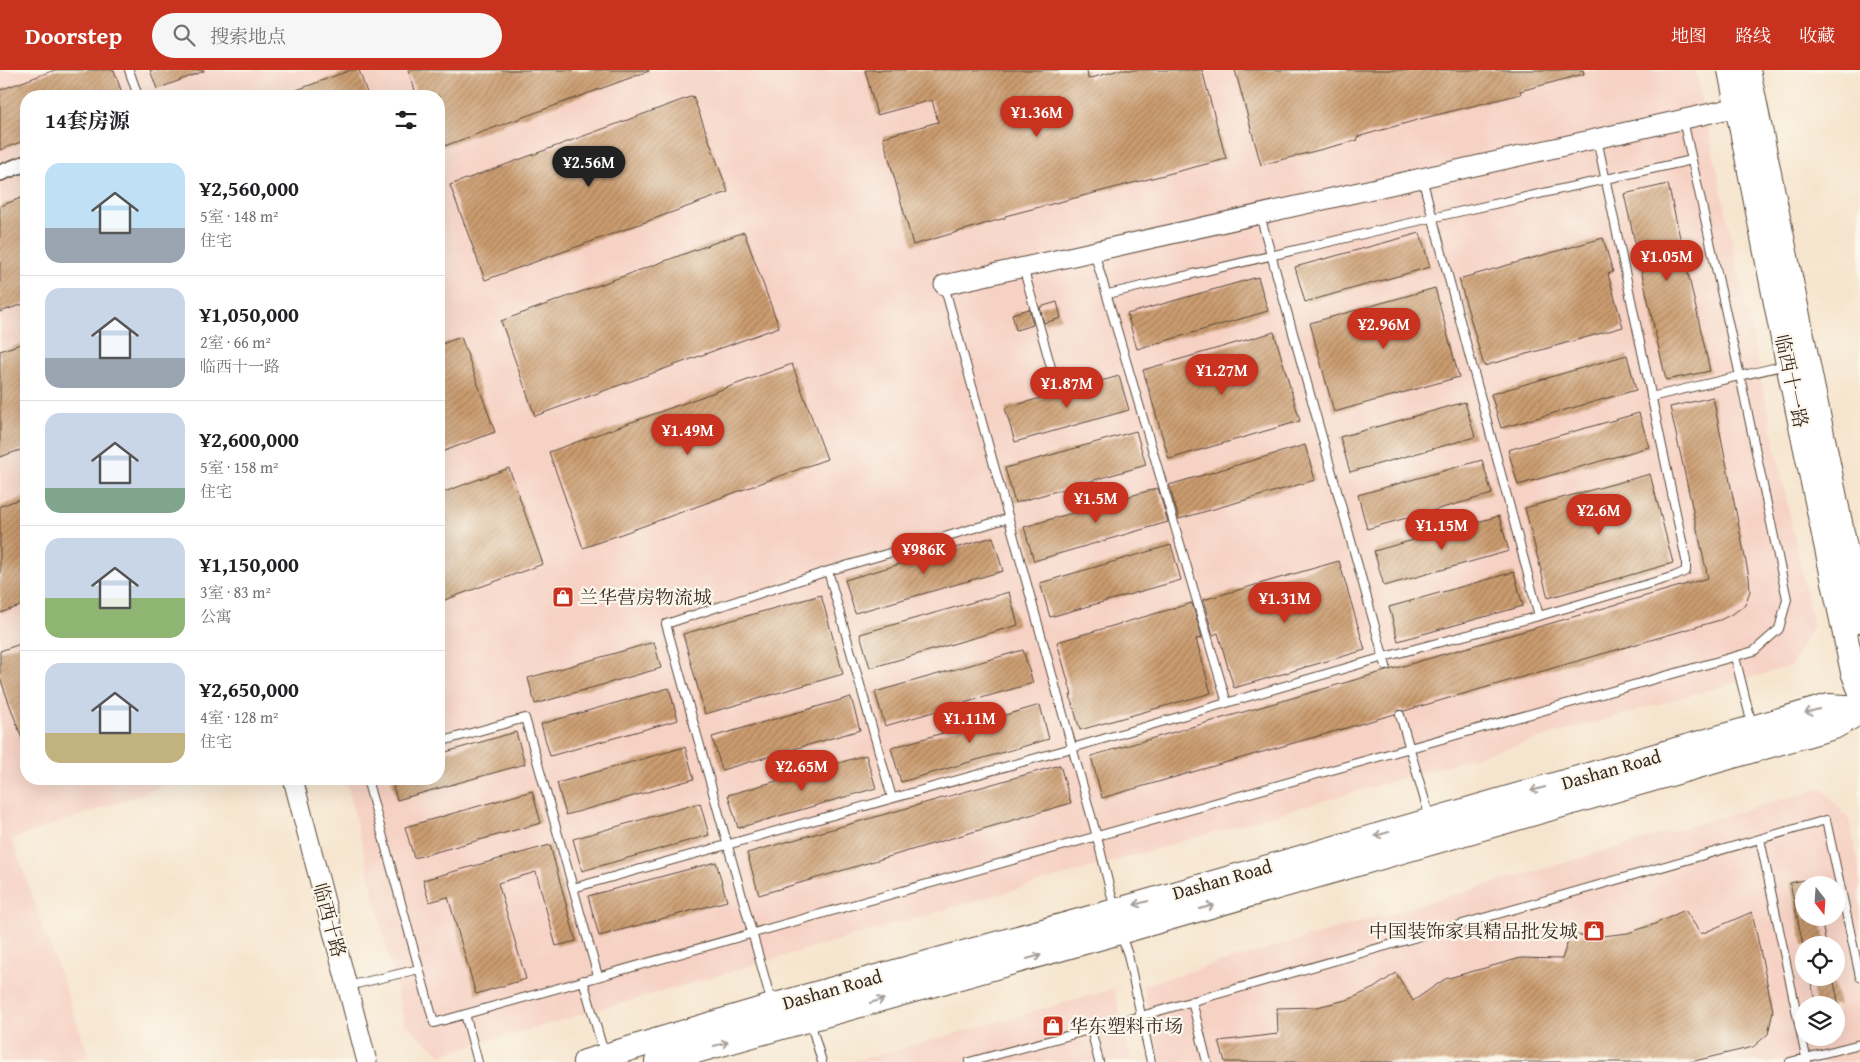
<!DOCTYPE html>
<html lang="zh">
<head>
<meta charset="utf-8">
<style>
  body { margin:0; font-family:"Gentium Book Plus","Noto Serif SC",serif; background:#f6f6f6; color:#202124; height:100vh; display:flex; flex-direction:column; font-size:19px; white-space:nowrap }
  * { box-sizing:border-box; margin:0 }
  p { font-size:16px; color:#757577 }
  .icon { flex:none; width:28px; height:28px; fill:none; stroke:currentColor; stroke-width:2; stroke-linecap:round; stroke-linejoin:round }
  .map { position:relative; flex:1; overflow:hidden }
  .drawer { position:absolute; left:20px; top:20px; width:425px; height:695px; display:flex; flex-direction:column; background:#fff; border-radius:20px; box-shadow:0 5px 20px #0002 }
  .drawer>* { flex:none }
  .needle { width:32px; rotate:163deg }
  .buttons { position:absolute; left:1795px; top:806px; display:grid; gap:10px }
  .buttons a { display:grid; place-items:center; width:50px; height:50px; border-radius:50%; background:#fff; box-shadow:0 5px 20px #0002; font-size:25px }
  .price { position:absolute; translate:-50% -42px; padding:0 11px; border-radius:18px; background:#c8321e; color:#fff; font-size:16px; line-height:32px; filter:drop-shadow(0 1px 2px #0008) }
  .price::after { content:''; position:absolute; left:50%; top:30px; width:15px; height:11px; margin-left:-8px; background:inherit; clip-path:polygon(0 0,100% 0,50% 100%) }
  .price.on { background:#222; color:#fff }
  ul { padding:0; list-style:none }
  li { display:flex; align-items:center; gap:15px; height:125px; padding:0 25px }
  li+li { border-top:1px solid #e0e0e0 }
  li span { display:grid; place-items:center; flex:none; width:140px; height:100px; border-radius:15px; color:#555 }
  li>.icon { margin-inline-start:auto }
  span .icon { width:60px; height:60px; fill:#fffc; stroke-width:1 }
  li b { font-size:21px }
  h2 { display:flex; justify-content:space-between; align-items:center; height:60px; padding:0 25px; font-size:21px }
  header { display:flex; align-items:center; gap:30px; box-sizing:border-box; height:70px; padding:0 25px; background:#c8321e; color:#fff }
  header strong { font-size:24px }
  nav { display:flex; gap:28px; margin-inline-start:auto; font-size:18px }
  .search { width:350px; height:45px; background:#f6f6f6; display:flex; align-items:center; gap:12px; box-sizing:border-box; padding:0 18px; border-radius:28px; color:#757577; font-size:19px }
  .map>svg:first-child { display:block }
  .built { fill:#f6d2c4; fill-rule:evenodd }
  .building { fill:url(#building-hatch) }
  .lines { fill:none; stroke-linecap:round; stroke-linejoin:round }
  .service-casing { stroke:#574638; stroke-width:10 }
  .minor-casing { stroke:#574638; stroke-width:18 }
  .tertiary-casing { stroke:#574638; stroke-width:21 }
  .primary-casing { stroke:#574638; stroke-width:26 }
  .service { stroke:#fff; stroke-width:8 }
  .minor { stroke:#fff; stroke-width:15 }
  .tertiary { stroke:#fff; stroke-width:19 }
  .primary { stroke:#fff; stroke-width:24 }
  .oneway { stroke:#a79f9a }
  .labels { text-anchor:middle; stroke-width:4.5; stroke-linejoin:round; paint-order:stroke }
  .street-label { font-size:19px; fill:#3b2a1e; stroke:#fbf7ec }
  .poi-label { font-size:19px; fill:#3b2a1e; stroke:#fbf7ec; text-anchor:start }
</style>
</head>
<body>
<header>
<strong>Doorstep</strong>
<div class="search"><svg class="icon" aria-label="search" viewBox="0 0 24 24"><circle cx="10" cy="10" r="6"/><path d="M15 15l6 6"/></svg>搜索地点</div>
<nav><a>地图</a><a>路线</a><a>收藏</a></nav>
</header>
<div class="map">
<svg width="1860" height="992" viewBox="0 0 1860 992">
  <defs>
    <pattern id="building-hatch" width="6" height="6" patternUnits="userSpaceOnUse" patternTransform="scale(1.25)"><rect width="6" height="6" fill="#cb9c70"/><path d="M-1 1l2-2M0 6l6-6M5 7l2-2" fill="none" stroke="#a67f5b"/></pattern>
  </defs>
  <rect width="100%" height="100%" fill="#fbf7ec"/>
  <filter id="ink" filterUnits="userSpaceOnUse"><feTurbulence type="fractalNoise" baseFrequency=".02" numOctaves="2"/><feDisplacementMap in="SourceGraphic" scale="10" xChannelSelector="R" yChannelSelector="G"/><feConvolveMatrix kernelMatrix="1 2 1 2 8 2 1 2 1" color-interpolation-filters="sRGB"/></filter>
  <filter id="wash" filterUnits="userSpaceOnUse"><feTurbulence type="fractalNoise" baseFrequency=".0096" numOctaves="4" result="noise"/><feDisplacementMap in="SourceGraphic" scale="20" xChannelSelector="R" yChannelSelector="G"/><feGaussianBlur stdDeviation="1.12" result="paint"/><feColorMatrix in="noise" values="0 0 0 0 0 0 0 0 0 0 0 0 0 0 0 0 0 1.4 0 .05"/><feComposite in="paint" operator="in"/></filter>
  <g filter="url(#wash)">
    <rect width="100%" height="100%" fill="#f6e5ce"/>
    <path class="built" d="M0 0H1696L1813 555 1791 596 441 985 405 954 346 709H439V26H26V709H185L12 769 89 986 66 992H0Z
      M1822 718 1849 749 1860 801V992H1161L1143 915ZM1804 815H1836V848H1804ZM1804 875H1836V908H1804ZM1804 935H1836V968H1804Z
      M1114 919 1132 992H853Z"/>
    <g id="blocks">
      <path class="building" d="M55 0H114L123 26H26V70L0 80V20Z
        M150 0H204V1L157 19Z
        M351 0H359L368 26H283V25Z
        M408 0H649V1L439 78V26H417Z
        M865 0H1087L1088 9 1119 0H1202L1226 89 1005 146V148L913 175 883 67 938 52 932 30 877 45Z
        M1235 0H1583L1584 4 1520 21 1521 24 1424 48 1357 67 1358 70 1261 95Z
        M693 26 728 122 485 210 450 115Z
        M1668 114 1710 301 1666 310 1624 124Z
        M26 126V233L0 242V136Z
        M744 162 779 257 535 346 501 251Z
        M1420 163 1430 197 1305 232 1295 197Z
        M1603 168 1613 202 1608 204 1623 257 1484 296 1459 209Z
        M1258 207 1268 241 1137 279 1127 244Z
        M1435 218 1459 307 1334 342 1310 253Z
        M1057 232 1061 248 1044 253 1040 237Z
        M1029 239 1033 255 1016 260 1012 244Z
        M1274 262 1300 351 1169 389 1143 300Z
        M461 267 495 362 439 383V275Z
        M26 272V378L0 387V281Z
        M1627 285 1636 320 1501 358 1491 324Z
        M792 294 827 389 583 478 549 382Z
        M1119 306 1129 340 1015 372 1005 338Z
        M1713 327 1749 507 1750 521 1745 535 1734 543 1720 550 1404 641 1399 640 1395 644 1102 728 1091 686 1708 508 1670 337Z
        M1465 332 1475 367 1350 402 1340 367Z
        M1639 343 1649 377 1518 415 1508 380Z
        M1136 361 1146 395 1015 433 1005 398Z
        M1305 375 1315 410 1179 449 1169 415Z
        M1482 390 1492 424 1367 459 1358 425Z
        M509 398 543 494 439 532V424Z
        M1650 404 1673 493 1548 528 1525 438Z
        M1158 418 1168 452 1034 491 1024 457Z
        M26 427V534L0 543V436Z
        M1499 446 1509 481 1384 516 1374 481Z
        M993 467 1003 501 855 543 845 510Z
        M1171 475 1181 510 1050 547 1040 513Z
        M1339 491 1365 580 1234 618 1218 563 1213 565 1203 530Z
        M1514 502 1523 536 1398 571 1389 537Z
        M1009 522 1018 555 870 598 860 564Z
        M821 525 843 604 705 644 683 564Z
        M1192 533 1202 568 1196 569 1211 623 1080 660 1070 625H1072L1057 572Z
        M26 572V676L25 677 0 608V581Z
        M654 572 661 598 535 634 528 608Z
        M1023 580 1033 613 885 656 875 622Z
        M669 618 678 650 550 686 541 654Z
        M851 627 860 660 722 700 712 667Z
        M1040 635 1049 669 901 712 891 678Z
        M516 662 525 694 397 730 391 709H439V684Z
        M685 677 694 709 566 745 557 713Z
        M866 685 876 718 738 758 728 725Z
        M1060 695 1071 733 759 825 747 783Z
        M532 721 541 753 414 788 405 757Z
        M700 733 709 765 582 801 573 769Z
        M550 775 576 871 556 876 536 802 498 813 526 909 476 924 448 827 429 832 423 810Z
        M716 792 727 831 599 866 588 826Z
        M1804 810V848H1821L1826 875H1803L1790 813Z
        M1685 840 1701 864 1752 842 1773 941 1768 964 1753 977 1690 992H1225L1219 971 1278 964 1277 938 1317 937 1350 929 1374 918 1396 903 1413 931 1445 909 1521 888 1562 889 1570 865 1603 866 1628 863 1655 854Z
        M1810 908H1833L1839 935H1816Z"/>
    </g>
  </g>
  <g filter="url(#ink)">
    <use href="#blocks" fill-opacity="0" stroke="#574638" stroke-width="1"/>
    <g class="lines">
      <g class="service-casing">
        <path id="service" d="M129 0 138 26
          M1422 108 1539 546
          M1260 145 1386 596
          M1094 182 1227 633
          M1023 197 1052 301
          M944 215 1097 767 1115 840
          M1108 224 1431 148 1692 90
          M1651 327 1786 295
          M828 501 892 728
          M1735 587 1752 655
          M1400 645 1430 748
          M439 672 525 648 598 906
          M367 709 434 953 1754 581 1779 559 1787 529 1740 306 1683 50
          M1760 769 1807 992
          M573 818 1072 678 1384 587 1539 546 1675 506 1686 501V490L1597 69
          M1121 865 1128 885 1151 992
          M583 910 604 983
          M348 916 419 899
          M1192 931 1207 992
          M772 934 666 554 828 501 1009 448
          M465 944 478 992
          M810 951 822 992
          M1091 959 1099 992
          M969 992 1141 946 1826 750 1860 907
          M1790 992 1860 974"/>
      </g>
      <g class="minor-casing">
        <path id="minor" d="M0 103 26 93"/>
      </g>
      <g class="tertiary-casing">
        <path id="tertiary" d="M944 215 1747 35
          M293 709 367 992"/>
      </g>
      <g class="primary-casing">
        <path id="primary" d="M1730 0 1788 294 1853 602 1860 620
          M1748 0 1860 551
          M585 992 772 936 1115 841 1829 636 1860 638
          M657 992 1120 862 1834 657 1860 642"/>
      </g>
      <use href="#service" class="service"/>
      <use href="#minor" class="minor"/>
      <use href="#tertiary" class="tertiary"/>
      <use href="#primary" class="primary"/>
    </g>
    <defs><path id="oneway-shaft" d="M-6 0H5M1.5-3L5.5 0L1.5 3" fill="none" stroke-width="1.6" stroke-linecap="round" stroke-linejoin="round" transform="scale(1.25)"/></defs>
    <g class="oneway">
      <use href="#oneway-shaft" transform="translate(1812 641) rotate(164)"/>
      <use href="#oneway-shaft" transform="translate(1538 719) rotate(164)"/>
      <use href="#oneway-shaft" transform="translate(1382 764) rotate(164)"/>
      <use href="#oneway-shaft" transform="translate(1141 833) rotate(164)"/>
      <use href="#oneway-shaft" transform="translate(1207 837) rotate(-16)"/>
      <use href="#oneway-shaft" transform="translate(1034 887) rotate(-16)"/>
      <use href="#oneway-shaft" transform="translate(877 931) rotate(-16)"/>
      <use href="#oneway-shaft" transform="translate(721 974) rotate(-15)"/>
    </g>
  </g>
  <defs>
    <g id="shop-square" transform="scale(1.125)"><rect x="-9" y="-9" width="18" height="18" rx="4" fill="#c8321e" stroke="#fbf7ec"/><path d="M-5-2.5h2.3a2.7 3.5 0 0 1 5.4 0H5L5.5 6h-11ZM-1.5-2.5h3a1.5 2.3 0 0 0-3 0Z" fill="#fff"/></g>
  </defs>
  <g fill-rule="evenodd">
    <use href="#shop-square" x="563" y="527"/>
    <use href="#shop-square" x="1594" y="861"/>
    <use href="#shop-square" x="1053" y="956"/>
  </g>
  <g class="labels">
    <g class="street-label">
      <text transform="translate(1792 311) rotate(78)" y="7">临西十一路</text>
      <text transform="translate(1611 699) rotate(-16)" y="7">Dashan Road</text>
      <text transform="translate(1222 809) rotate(-16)" y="7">Dashan Road</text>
      <text transform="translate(330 850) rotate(75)" y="7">临西十路</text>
      <text transform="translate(832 919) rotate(-16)" y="7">Dashan Road</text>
    </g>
    <g class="poi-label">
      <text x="579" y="534">兰华营房物流城</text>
      <text x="1578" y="868" text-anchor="end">中国装饰家具精品批发城</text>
      <text x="1069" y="963">华东塑料市场</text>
    </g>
  </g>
</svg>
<div class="buttons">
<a><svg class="needle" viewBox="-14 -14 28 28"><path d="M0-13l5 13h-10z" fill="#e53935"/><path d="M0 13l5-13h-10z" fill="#757577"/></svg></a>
<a><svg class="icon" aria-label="locate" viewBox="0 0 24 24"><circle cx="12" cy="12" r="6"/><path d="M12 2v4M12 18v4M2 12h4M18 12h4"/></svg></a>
<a><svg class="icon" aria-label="layers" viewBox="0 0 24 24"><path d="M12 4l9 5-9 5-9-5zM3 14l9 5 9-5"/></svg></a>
</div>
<b class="price" style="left:1037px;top:68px">¥1.36M</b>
<b class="price on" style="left:589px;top:118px">¥2.56M</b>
<b class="price" style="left:1667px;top:212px">¥1.05M</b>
<b class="price" style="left:1384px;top:280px">¥2.96M</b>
<b class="price" style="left:1222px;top:326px">¥1.27M</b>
<b class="price" style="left:1067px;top:339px">¥1.87M</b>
<b class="price" style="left:688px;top:386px">¥1.49M</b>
<b class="price" style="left:1096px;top:454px">¥1.5M</b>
<b class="price" style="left:1599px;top:466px">¥2.6M</b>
<b class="price" style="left:1442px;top:481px">¥1.15M</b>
<b class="price" style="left:924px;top:505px">¥986K</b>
<b class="price" style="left:1285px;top:554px">¥1.31M</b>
<b class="price" style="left:970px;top:674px">¥1.11M</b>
<b class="price" style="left:802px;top:722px">¥2.65M</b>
<section class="drawer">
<h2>14套房源<svg class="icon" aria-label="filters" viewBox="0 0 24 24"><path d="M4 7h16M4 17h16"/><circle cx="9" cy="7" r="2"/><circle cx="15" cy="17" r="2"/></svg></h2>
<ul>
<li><span style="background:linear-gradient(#bfe0f5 65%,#9aa5b1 0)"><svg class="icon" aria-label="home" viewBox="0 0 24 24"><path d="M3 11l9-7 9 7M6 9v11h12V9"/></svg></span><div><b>¥2,560,000</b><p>5室 · 148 m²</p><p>住宅</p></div></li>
<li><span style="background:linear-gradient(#c9d6e8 70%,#9aa5b1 0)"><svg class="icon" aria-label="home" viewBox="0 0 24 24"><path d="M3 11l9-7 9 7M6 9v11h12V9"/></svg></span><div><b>¥1,050,000</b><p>2室 · 66 m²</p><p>临西十一路</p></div></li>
<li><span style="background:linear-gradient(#c9d6e8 75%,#7fa58c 0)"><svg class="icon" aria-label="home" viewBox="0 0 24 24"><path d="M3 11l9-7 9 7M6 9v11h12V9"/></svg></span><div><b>¥2,600,000</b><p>5室 · 158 m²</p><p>住宅</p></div></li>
<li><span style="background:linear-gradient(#c9d6e8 60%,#8fb573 0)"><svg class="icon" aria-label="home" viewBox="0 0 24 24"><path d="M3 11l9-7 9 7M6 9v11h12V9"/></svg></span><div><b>¥1,150,000</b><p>3室 · 83 m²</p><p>公寓</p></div></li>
<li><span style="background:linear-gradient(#c9d6e8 70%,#c2b280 0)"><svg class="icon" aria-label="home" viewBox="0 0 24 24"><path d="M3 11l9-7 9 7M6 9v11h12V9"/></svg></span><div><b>¥2,650,000</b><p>4室 · 128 m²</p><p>住宅</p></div></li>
</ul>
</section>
</div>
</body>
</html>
